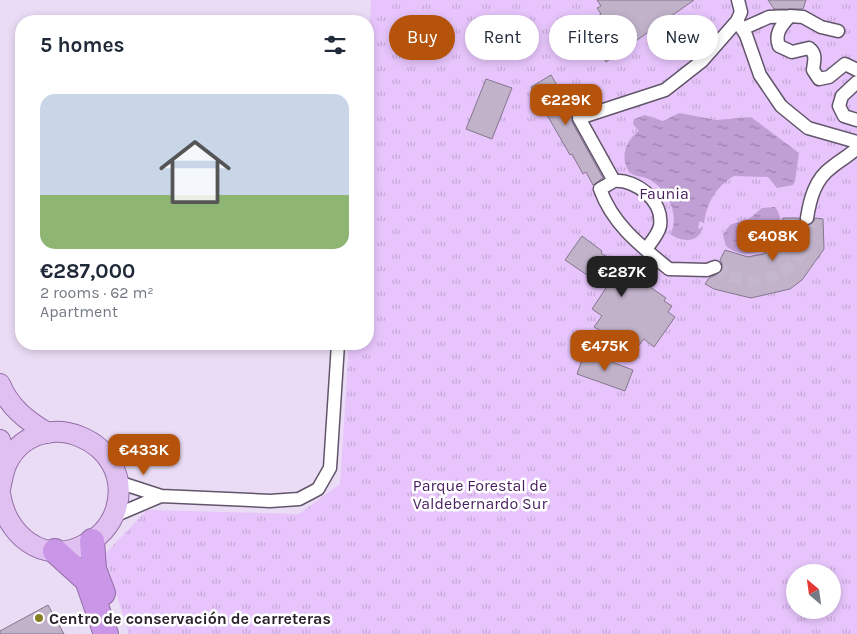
<!DOCTYPE html>
<html lang="en">
<head>
<meta charset="utf-8">
<style>
  body { margin:0; font-family:Karla,sans-serif; background:#f2f2f3; color:#1f2937; height:100vh; display:flex; flex-direction:column; font-size:19px; white-space:nowrap }
  * { box-sizing:border-box; margin:0 }
  p { font-size:16px; color:#747a83 }
  .icon { flex:none; width:28px; height:28px; fill:none; stroke:currentColor; stroke-width:2; stroke-linecap:round; stroke-linejoin:round }
  .map { position:relative; flex:1; overflow:hidden }
  .panel { position:absolute; left:15px; top:15px; width:359px; height:335px; display:flex; flex-direction:column; background:#fff; border-radius:20px; box-shadow:0 2px 8px #0003 }
  .panel>* { flex:none }
  .hud { position:absolute; left:389px; top:15px; width:392px; height:45px; display:flex; gap:10px }
  .needle { width:32px; rotate:331deg }
  .tools { position:absolute; left:786px; top:564px; display:grid; gap:10px }
  .tools a { display:grid; place-items:center; width:55px; height:55px; border-radius:50%; background:#fff; box-shadow:0 2px 8px #0003; font-size:25px }
  .price { position:absolute; translate:-50% -42px; padding:0 11px; border-radius:10px; background:#b45309; color:#fff; font-size:16px; line-height:32px; filter:drop-shadow(0 1px 2px #0008) }
  .price::after { content:''; position:absolute; left:50%; top:30px; width:15px; height:11px; margin-left:-8px; background:inherit; clip-path:polygon(0 0,100% 0,50% 100%) }
  .price.selected { background:#222; color:#fff }
  ul { padding:0; list-style:none }
  li { display:grid; align-content:center; gap:10px; height:265px; padding:0 25px }
  li span { display:grid; place-items:center; height:155px; border-radius:15px; color:#555 }
  li>.icon { margin-inline-start:auto }
  span .icon { width:90px; height:90px; fill:#fffc; stroke-width:1 }
  li b { font-size:21px }
  h2 { display:flex; justify-content:space-between; align-items:center; height:60px; padding:0 25px; font-size:21px }
  .tag { padding:0 18px; border-radius:22px; background:#fff; box-shadow:0 2px 8px #0003; font-size:18px; line-height:45px }
  .tag.selected { background:#b45309; color:#fff }
  .map>svg:first-child { display:block }
  .grass { fill:url(#grass-tufts); fill-rule:evenodd }
  .water { fill:url(#water-ripples) }
  .building { fill:#c1b2ca; stroke:#84768d }
  .lines { fill:none; stroke-linecap:round; stroke-linejoin:round }
  .street-tunnel { stroke:#c4b7cd; stroke-width:12; stroke-dasharray:12 6; stroke-linecap:butt }
  .street-casing { stroke:#62556a; stroke-width:15 }
  .primary-casing { stroke:#926ea6; stroke-width:22 }
  .highway-casing { stroke:#926ea6; stroke-width:26 }
  .street { stroke:#fff; stroke-width:12 }
  .primary { stroke:#dfc0f1; stroke-width:20 }
  .highway { stroke:#ca96e8; stroke-width:24 }
  .poi-dot { fill:#887e24; stroke:#fff; stroke-width:2 }
  .labels { text-anchor:middle; stroke-width:5; stroke-linejoin:round; paint-order:stroke }
  .park-label { font-size:16px; fill:#4a1f60; stroke:#fff }
  .poi-label { font-size:16px; font-weight:bold; fill:#29232c; stroke:#fff; text-anchor:start }
</style>
</head>
<body>
<div class="map">
<svg width="857" height="634" viewBox="0 0 857 634">
  <defs>
    <pattern id="grass-tufts" width="24" height="20" patternUnits="userSpaceOnUse" patternTransform="scale(1.25)"><rect width="24" height="20" fill="#e7c5fc"/><path d="M3 7l-1-3M5 7V3M7 7l1-3M15 17l-1-3M17 17v-4M19 17l1-3" fill="none" stroke="#c6a9d8"/></pattern>
    <pattern id="water-ripples" width="26" height="14" patternUnits="userSpaceOnUse" patternTransform="scale(1.25)"><rect width="26" height="14" fill="#c09fd4"/><path d="M2 4q2-2 4 0t4 0M15 11q2-2 4 0t4 0" fill="none" stroke="#9c81ac"/></pattern>
  </defs>
  <rect width="100%" height="100%" fill="#ebdcf5"/>
  <path class="grass" d="M371 0H857V634H129L104 555 147 510 299 514 340 484 349 344H368V53ZM795 572H832V610H795Z"/>
  <path class="water" d="M679 113 716 120 751 117 799 153 795 181 793 185 777 188 768 177 734 176C716 186 706 204 704 223L700 221 698 227 699 229 703 226C700 244 681 242 670 234 681 216 667 189 650 180 642 175 636 178 629 172 620 157 625 141 639 131L633 124 634 119 645 115 663 121Z
    M775 207C796 235 753 269 726 246L723 235 730 225 750 218 762 208Z"/>
  <path class="building" d="M597 0H694L606 62 582 27 601 14 597 8 601 6Z
    M768 0H806L803 9H774Z
    M525 35 531 46 518 54 511 43Z
    M551 75 573 113 572 122 603 178 593 185 586 172 583 174 572 154 570 155 531 87Z
    M486 79 512 88 492 139 466 129Z
    M783 218H799L801 224 806 226 813 224 815 218 823 219 824 249 802 280 790 289 751 298 714 289 705 284 709 278 722 272 723 265 720 260 725 250 748 257 763 254 772 247 781 234Z
    M582 236 602 251 601 253 666 298 664 301 672 306 668 312 675 317 654 347 644 339 639 345 625 335 620 342 594 327 602 316 592 309 606 288 565 260Z
    M585 352 633 370 625 391 577 374Z
    M48 605 64 634H0V631Z"/>
  <g class="lines">
    <path class="street-tunnel" d="M715 267C728 274 745 283 759 281 782 278 806 256 810 233 811 229 809 223 807 218"/>
    <g class="street-casing">
      <path id="street" d="M790 16C782 25 774 33 779 46L792 52 809 48C817 54 814 61 813 70L819 79 829 77 845 64 857 70
        M737 21 746 35 760 75 781 106 808 128 857 142
        M742 29 769 17 790 16 803 17 821 27 838 31
        M857 82 842 96 839 106 844 116 857 120
        M614 181C636 179 664 201 660 226 658 235 651 242 646 249
        M807 218C810 199 815 179 832 167 840 160 849 156 857 148
        M715 267 707 270 669 269C641 246 613 225 600 189L614 181 579 118 665 90 702 61 737 21 741 12 738 0
        M118 482 161 496 270 501 299 499 318 489 330 468 338 344
        M114 516 161 496"/>
    </g>
    <g class="primary-casing">
      <path id="primary" d="M0 384C9 407 27 421 48 433
        M0 440 7 463
        M0 489C2 481 3 471 7 463 38 401 136 440 116 509 111 525 99 538 84 545 43 566 5 534 0 493"/>
    </g>
    <g class="highway-casing">
      <path id="highway" d="M92 541 94 569 103 593
        M55 551 87 580 106 634"/>
    </g>
    <use href="#street" class="street"/>
    <use href="#primary" class="primary"/>
    <use href="#highway" class="highway"/>
  </g>
  <circle class="poi-dot" cx="39" cy="618" r="5"/>
  <g class="labels">
    <g class="park-label">
      <text x="664" y="199">Faunia</text>
      <text x="480" y="491">Parque Forestal de<tspan x="480" dy="18">Valdebernardo Sur</tspan></text>
    </g>
    <g class="poi-label">
      <text x="49" y="624">Centro de conservación de carreteras</text>
    </g>
  </g>
</svg>
<div class="tools">
<a><svg class="needle" viewBox="-14 -14 28 28"><path d="M0-13l5 13h-10z" fill="#e53935"/><path d="M0 13l5-13h-10z" fill="#747a83"/></svg></a>
</div>
<b class="price" style="left:566px;top:126px">€229K</b>
<b class="price" style="left:773px;top:262px">€408K</b>
<b class="price selected" style="left:622px;top:298px">€287K</b>
<b class="price" style="left:605px;top:372px">€475K</b>
<b class="price" style="left:144px;top:476px">€433K</b>
<div class="hud">
<a class="tag selected">Buy</a>
<a class="tag">Rent</a>
<a class="tag">Filters</a>
<a class="tag">New</a>
</div>
<section class="panel">
<h2>5 homes<svg class="icon" aria-label="filters" viewBox="0 0 24 24"><path d="M4 7h16M4 17h16"/><circle cx="9" cy="7" r="2"/><circle cx="15" cy="17" r="2"/></svg></h2>
<ul>
<li><span style="background:linear-gradient(#c9d6e8 65%,#8fb573 0)"><svg class="icon" aria-label="home" viewBox="0 0 24 24"><path d="M3 11l9-7 9 7M6 9v11h12V9"/></svg></span><div><b>€287,000</b><p>2 rooms · 62 m²</p><p>Apartment</p></div></li>
</ul>
</section>
</div>
</body>
</html>
